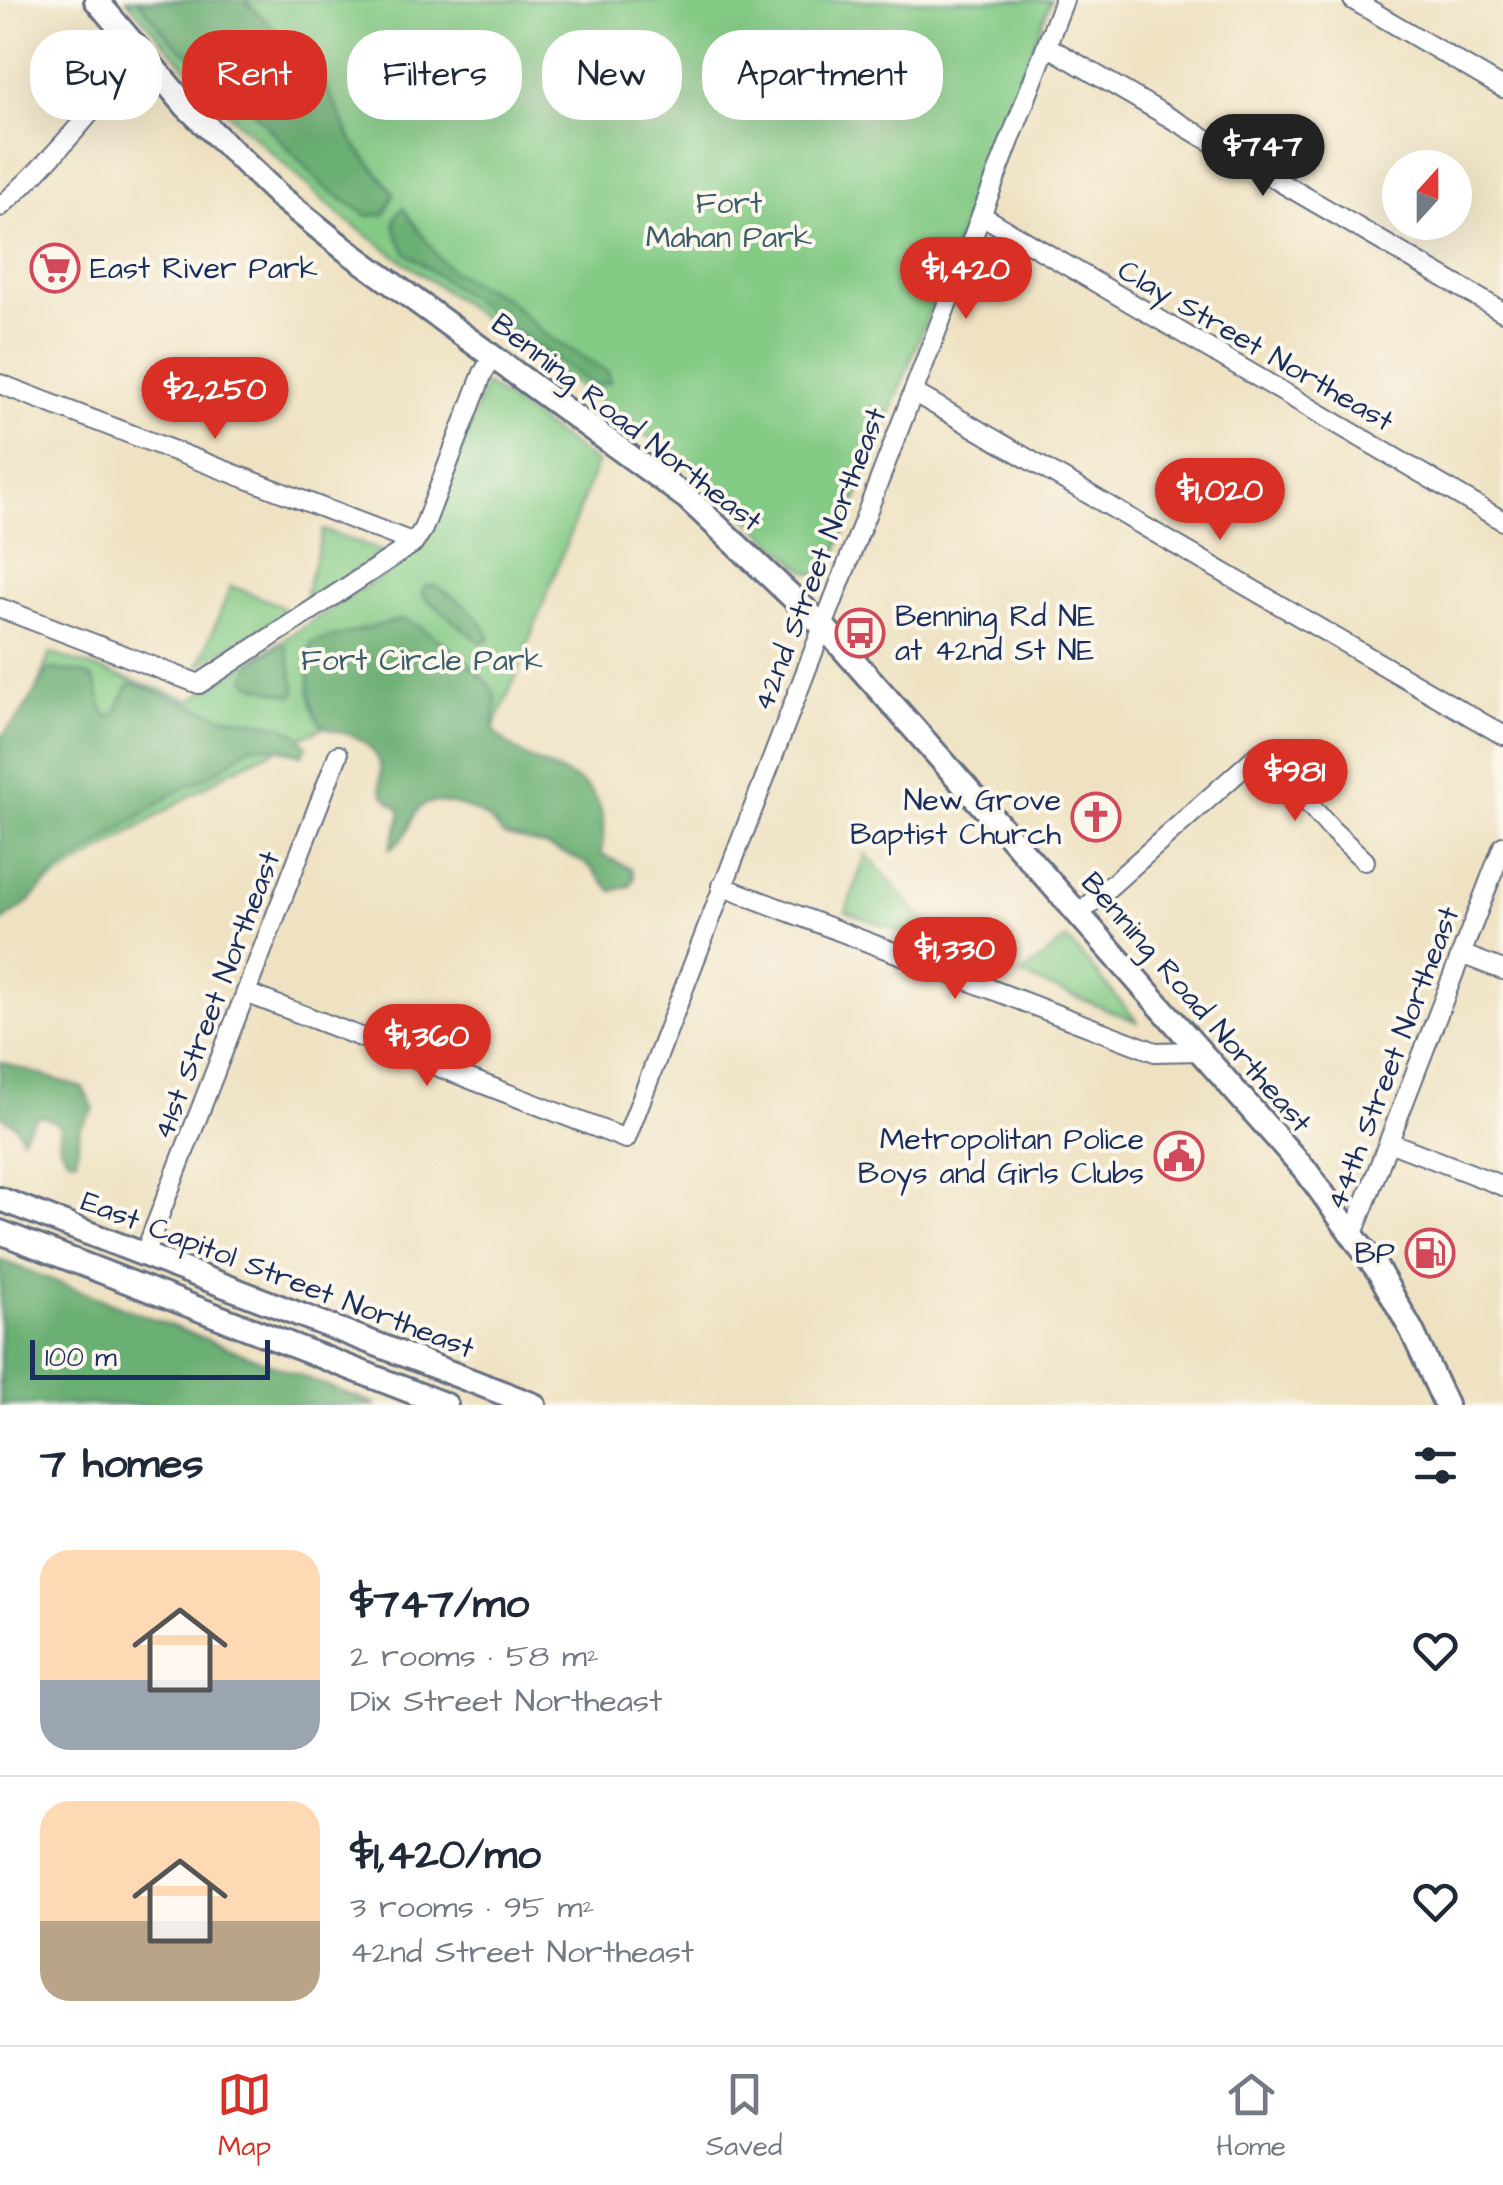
<!DOCTYPE html>
<html lang="en">
<head>
<meta charset="utf-8">
<style>
  body { margin:0; font-family:"Architects Daughter",sans-serif; background:#f6f6f7; color:#1f2937; height:100vh; display:flex; flex-direction:column; font-size:38px; white-space:nowrap }
  * { box-sizing:border-box; margin:0 }
  p { font-size:32px; color:#747a83 }
  .icon { flex:none; width:55px; height:55px; fill:none; stroke:currentColor; stroke-width:2; stroke-linecap:round; stroke-linejoin:round }
  .map { position:relative; height:1405px; overflow:hidden }
  .drawer { display:flex; flex-direction:column; background:#fff; flex:1 }
  .drawer>* { flex:none }
  .banner { position:absolute; left:30px; top:30px; width:1000px; height:90px; display:flex; gap:20px }
  .needle { width:65px; rotate:21deg }
  .buttons { position:absolute; left:1382px; top:150px; display:grid; gap:20px }
  .buttons a { display:grid; place-items:center; width:90px; height:90px; border-radius:50%; background:#fff; box-shadow:0 10px 40px #0002; font-size:50px }
  .scale { position:absolute; left:30px; bottom:25px; width:240px; box-sizing:border-box; padding-left:10px; border:5px solid #1b2f5e; border-top:0; font-size:28px; line-height:35px; white-space:nowrap; color:#1b2f5e; -webkit-text-stroke:8px #fbf7ec; paint-order:stroke }
  .price { position:absolute; translate:-50% -85px; padding:0 22px; border-radius:35px; background:#d93025; color:#fff; font-size:32px; line-height:65px; filter:drop-shadow(0 2px 5px #0008) }
  .price::after { content:''; position:absolute; left:50%; top:60px; width:30px; height:22px; margin-left:-15px; background:inherit; clip-path:polygon(0 0,100% 0,50% 100%) }
  .price.on { background:#222; color:#fff }
  ul { padding:0; list-style:none }
  li { display:flex; align-items:center; gap:30px; height:250px; padding:0 40px }
  li+li { border-top:2px solid #e0e1e3 }
  li span { display:grid; place-items:center; flex:none; width:280px; height:200px; border-radius:30px; color:#555 }
  li>.icon { margin-inline-start:auto }
  span .icon { width:120px; height:120px; fill:#fffc; stroke-width:1 }
  li b { font-size:42px }
  h2 { display:flex; justify-content:space-between; align-items:center; height:120px; padding:0 40px; font-size:42px }
  .chip { padding:0 35px; border-radius:40px; background:#fff; box-shadow:0 10px 40px #0002; font-size:35px; line-height:90px }
  .chip.on { background:#d93025; color:#fff }
  .tabs { display:flex; justify-content:space-around; align-items:center; height:140px; border-top:2px solid #e0e1e3; background:#fff; font-size:28px; color:#747a83 }
  .tabs a { display:grid; justify-items:center; gap:5px }
  .tabs .on { color:#d93025 }
  .map>svg:first-child { display:block }
  .green { fill:#84cb86; stroke:#507d72; stroke-width:2.5 }
  .forest { fill:#6baf73; stroke:#436f68; stroke-width:2.5 }
  .lines { fill:none; stroke-linecap:round; stroke-linejoin:round }
  .minor-casing { stroke:#656e81; stroke-width:22 }
  .major-casing { stroke:#656e81; stroke-width:28 }
  .minor { stroke:#fff; stroke-width:18 }
  .major { stroke:#fff; stroke-width:22 }
  .labels { text-anchor:middle; stroke-width:8; stroke-linejoin:round; paint-order:stroke }
  .park-label { font-size:30px; fill:#3a5e6a; stroke:#fbf7ec }
  .poi-label { font-size:30px; fill:#1b2f5e; stroke:#fbf7ec; text-anchor:end }
  .street-label { font-size:30px; fill:#1b2f5e; stroke:#fbf7ec }
</style>
</head>
<body>
<div class="map">
<svg width="1503" height="1405" viewBox="0 0 1503 1405">
  <rect width="100%" height="100%" fill="#fbf7ec"/>
  <filter id="ink" filterUnits="userSpaceOnUse"><feTurbulence type="fractalNoise" baseFrequency=".01" numOctaves="2"/><feDisplacementMap in="SourceGraphic" scale="20" xChannelSelector="R" yChannelSelector="G"/><feConvolveMatrix kernelMatrix="1 2 1 2 8 2 1 2 1" color-interpolation-filters="sRGB"/></filter>
  <filter id="wash" filterUnits="userSpaceOnUse"><feTurbulence type="fractalNoise" baseFrequency=".0048" numOctaves="4" result="noise"/><feDisplacementMap in="SourceGraphic" scale="40" xChannelSelector="R" yChannelSelector="G"/><feGaussianBlur stdDeviation="2.25" result="paint"/><feColorMatrix in="noise" values="0 0 0 0 0 0 0 0 0 0 0 0 0 0 0 0 0 1.4 0 .05"/><feComposite in="paint" operator="in"/></filter>
  <g filter="url(#wash)">
    <rect width="100%" height="100%" fill="#efe2c2"/>
    <path class="green" d="M127 0H1051L826 578 805 571 695 470 343 218 214 100Z
      M486 384 597 463 514 681 478 765 330 724 230 771 0 913 12 754 50 653 191 700 392 569 425 541Z
      M323 530 384 552 320 594 305 595Z
      M231 586 282 606V617L199 665Z
      M866 854 950 950 846 912Z
      M1067 939 1138 1022 1020 975Z"/>
    <path class="forest" d="M137 0H245L271 26 311 55 353 142 394 193 385 214 368 216 324 187 206 61C174 55 158 21 137 0Z
      M403 208 441 261 453 272 507 299 546 335 608 372 610 382 593 386 406 253C398 237 386 220 403 208Z
      M434 585C455 596 480 615 490 637L487 641H478L422 595 425 586Z
      M402 619C422 623 493 677 496 699 497 709 493 720 494 730 537 785 619 758 601 854L632 869 634 878 630 886 613 891C604 884 598 874 590 867 572 853 527 840 504 836 499 831 493 823 487 818 472 808 431 793 418 810 407 824 410 839 390 848L400 820V809C363 786 394 775 371 749 342 716 313 753 309 680 308 667 305 653 313 642Z
      M280 645H286L296 691 293 696 251 685 245 678 253 662Z
      M52 669 82 673 94 679 105 715H115L128 686 134 684 222 716 280 725 297 734 307 746 302 755 266 745 249 747 218 771 173 794 55 874 28 903 0 923V738L21 715 47 671Z
      M0 1062 83 1088 94 1109 80 1128 76 1160 68 1158 60 1147 59 1124 40 1115 32 1121 22 1138 15 1125 0 1115Z
      M0 1260 377 1405H0Z"/>
  </g>
  <g filter="url(#ink)">
    <g class="lines">
      <g class="minor-casing">
        <path id="minor" d="M1353 0 1503 88
          M1047 46 1503 312
          M0 207C53 160 96 107 140 52
          M981 215 1503 521
          M0 384 414 543
          M913 392 1503 735
          M0 608 199 684 414 543 423 529 483 373 494 356
          M721 886 1155 1052 1200 1051
          M1079 914 1262 751 1331 829 1365 861
          M1461 954 1503 970
          M246 993 626 1139 1064 0
          M1389 1142 1503 1186
          M1353 1234 1503 846
          M144 1255 338 755"/>
      </g>
      <g class="major-casing">
        <path id="major" d="M96 0 187 107 279 196 346 250 687 498 823 626 1307 1172 1379 1272 1412 1331 1446 1405
          M0 1199 534 1405
          M0 1232 446 1405"/>
      </g>
      <use href="#minor" class="minor"/>
      <use href="#major" class="major"/>
    </g>
  </g>
  <defs>
    <g id="supermarket-ring" transform="scale(2.5)"><circle r="9.5" fill="#fbf7ec" stroke="#d1495b" stroke-width="1.5"/><path d="M-6-5.5h2.5l.6 2H6L4.5 2H-2.5L-4.4-4H-6ZM-1.5 3.2a1.3 1.3 0 1 0 .1 0ZM3 3.2a1.3 1.3 0 1 0 .1 0Z" fill="#d1495b"/></g>
    <g id="bus-ring" transform="scale(2.5)"><circle r="9.5" fill="#fbf7ec" stroke="#d1495b" stroke-width="1.5"/><path d="M-5-6H5V4H4V6H2V4H-2V6H-4V4H-5ZM-3.5-4V0h7V-4ZM-3.5 1.2v1.5H-2V1.2ZM2 1.2v1.5H3.5V1.2Z" fill="#d1495b"/></g>
    <g id="church-ring" transform="scale(2.5)"><circle r="9.5" fill="#fbf7ec" stroke="#d1495b" stroke-width="1.5"/><path d="M-1.2-6h2.4v3.5h3.3v2.4h-3.3V6h-2.4V-.1h-3.3v-2.4h3.3Z" fill="#d1495b"/></g>
    <g id="civic-ring" transform="scale(2.5)"><circle r="9.5" fill="#fbf7ec" stroke="#d1495b" stroke-width="1.5"/><path d="M-.6-6.5H3V-4.5H.6V-3L4-1V1h2V6H-6V1h2V-1L-.6-3ZM-1.2 2.5V6h2.4V2.5Z" fill="#d1495b"/></g>
    <g id="fuel-ring" transform="scale(2.5)"><circle r="9.5" fill="#fbf7ec" stroke="#d1495b" stroke-width="1.5"/><path d="M-5.5-6h7V0h2V4h1.3V-2.5L3-4.5l.8-.8L6-3V5H2.5V1h-1V6h-7ZM-4.2-4.7v3.2H.2V-4.7Z" fill="#d1495b"/></g>
  </defs>
  <g fill-rule="evenodd">
    <use href="#supermarket-ring" x="55" y="268"/>
    <use href="#bus-ring" x="860" y="633"/>
    <use href="#church-ring" x="1096" y="817"/>
    <use href="#civic-ring" x="1179" y="1156"/>
    <use href="#fuel-ring" x="1430" y="1253"/>
  </g>
  <g class="labels">
    <g class="park-label">
      <text x="729" y="213">Fort<tspan x="729" dy="34">Mahan Park</tspan></text>
      <text x="422" y="670">Fort Circle Park</text>
    </g>
    <g class="poi-label">
      <text x="90" y="278" text-anchor="start">East River Park</text>
      <text x="895" y="626" text-anchor="start">Benning Rd NE<tspan x="895" dy="34">at 42nd St NE</tspan></text>
      <text x="1061" y="810">New Grove<tspan x="1061" dy="34">Baptist Church</tspan></text>
      <text x="1144" y="1149">Metropolitan Police<tspan x="1144" dy="34">Boys and Girls Clubs</tspan></text>
      <text x="1395" y="1263">BP</text>
    </g>
    <g class="street-label">
      <text transform="translate(1256 345) rotate(30)" y="10">Clay Street Northeast</text>
      <text transform="translate(627 422) rotate(38)" y="10">Benning Road Northeast</text>
      <text transform="translate(819 559) rotate(-69)" y="10">42nd Street Northeast</text>
      <text transform="translate(216 995) rotate(-69)" y="10">41st Street Northeast</text>
      <text transform="translate(1197 1002) rotate(49)" y="10">Benning Road Northeast</text>
      <text transform="translate(1392 1058) rotate(-69)" y="10">44th Street Northeast</text>
      <text transform="translate(278 1274) rotate(21)" y="10">East Capitol Street Northeast</text>
    </g>
  </g>
</svg>
<div class="buttons">
<a><svg class="needle" viewBox="-14 -14 28 28"><path d="M0-13l5 13h-10z" fill="#e53935"/><path d="M0 13l5-13h-10z" fill="#747a83"/></svg></a>
</div>
<div class="scale">100 m</div>
<b class="price on" style="left:1263px;top:199px">$747</b>
<b class="price" style="left:966px;top:322px">$1,420</b>
<b class="price" style="left:215px;top:442px">$2,250</b>
<b class="price" style="left:1220px;top:543px">$1,020</b>
<b class="price" style="left:1295px;top:824px">$981</b>
<b class="price" style="left:955px;top:1002px">$1,330</b>
<b class="price" style="left:427px;top:1089px">$1,360</b>
<div class="banner">
<a class="chip">Buy</a>
<a class="chip on">Rent</a>
<a class="chip">Filters</a>
<a class="chip">New</a>
<a class="chip">Apartment</a>
</div>
</div>
<section class="drawer">
<h2>7 homes<svg class="icon" aria-label="filters" viewBox="0 0 24 24"><path d="M4 7h16M4 17h16"/><circle cx="9" cy="7" r="2"/><circle cx="15" cy="17" r="2"/></svg></h2>
<ul>
<li><span style="background:linear-gradient(#ffd9b3 65%,#9aa5b1 0)"><svg class="icon" aria-label="home" viewBox="0 0 24 24"><path d="M3 11l9-7 9 7M6 9v11h12V9"/></svg></span><div><b>$747/mo</b><p>2 rooms · 58 m²</p><p>Dix Street Northeast</p></div><svg class="icon" aria-label="heart" viewBox="0 0 24 24"><path d="M12 20l-8-8c-3-5 5-10 8-4 3-6 11-1 8 4z"/></svg></li>
<li><span style="background:linear-gradient(#ffd9b3 60%,#b9a48a 0)"><svg class="icon" aria-label="home" viewBox="0 0 24 24"><path d="M3 11l9-7 9 7M6 9v11h12V9"/></svg></span><div><b>$1,420/mo</b><p>3 rooms · 95 m²</p><p>42nd Street Northeast</p></div><svg class="icon" aria-label="heart" viewBox="0 0 24 24"><path d="M12 20l-8-8c-3-5 5-10 8-4 3-6 11-1 8 4z"/></svg></li>
</ul>
</section>
<nav class="tabs">
<a class="on"><svg class="icon" aria-label="map" viewBox="0 0 24 24"><path d="M3 6l6-2 6 2 6-2v14l-6 2-6-2-6 2zM9 4v14M15 6v14"/></svg>Map</a>
<a><svg class="icon" aria-label="saved" viewBox="0 0 24 24"><path d="M7 4h10v16l-5-4-5 4z"/></svg>Saved</a>
<a><svg class="icon" aria-label="home" viewBox="0 0 24 24"><path d="M3 11l9-7 9 7M6 9v11h12V9"/></svg>Home</a>
</nav>
</body>
</html>
